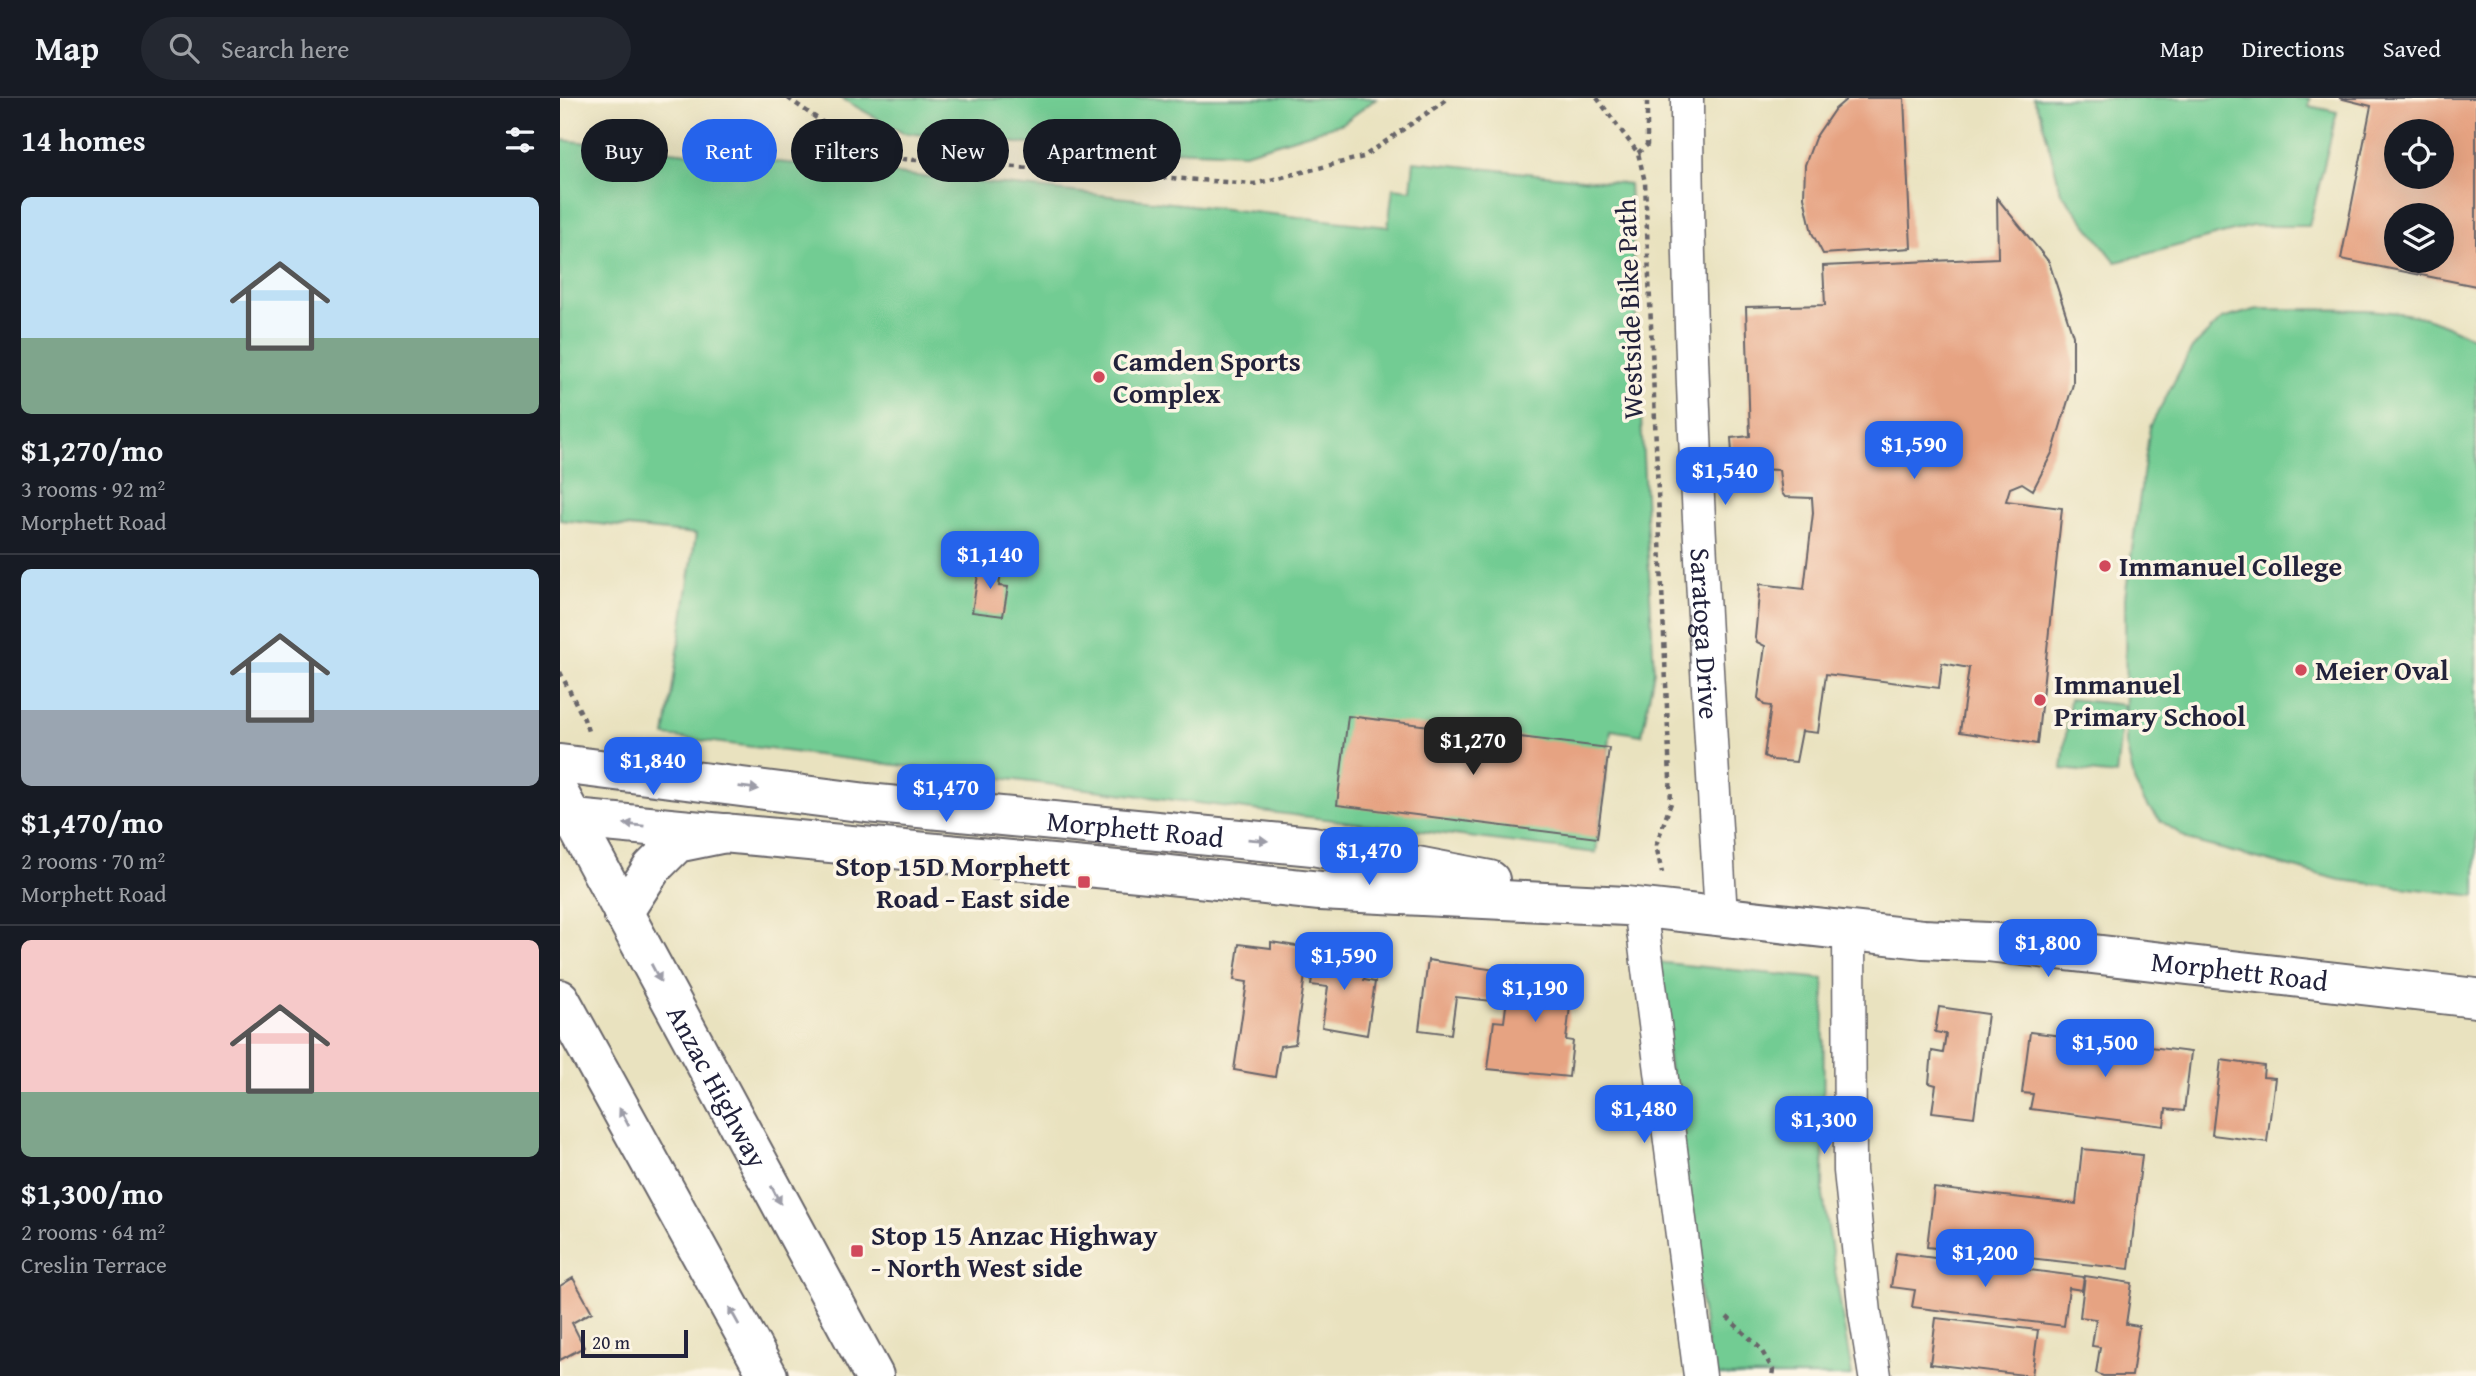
<!DOCTYPE html>
<html lang="en">
<head>
<meta charset="utf-8">
<style>
  body { margin:0; font-family:"Gentium Book Plus",serif; background:#242831; color:#f1f3f6; height:100vh; display:flex; flex-direction:column; font-size:26px; white-space:nowrap }
  * { box-sizing:border-box; margin:0 }
  p { font-size:23px; color:#9ea1a6 }
  .icon { flex:none; width:38px; height:38px; fill:none; stroke:currentColor; stroke-width:2; stroke-linecap:round; stroke-linejoin:round }
  .map { position:relative; flex:1; overflow:hidden }
  .drawer { display:flex; flex-direction:column; background:#171b24; width:560px }
  .drawer>* { flex:none }
  .guide { position:absolute; left:21px; top:21px; width:665px; height:63px; display:flex; gap:14px }
  .fabs { position:absolute; left:1824px; top:21px; display:grid; gap:14px }
  .fabs a { display:grid; place-items:center; width:70px; height:70px; border-radius:50%; background:#171b24; box-shadow:0 7px 28px #0002; font-size:35px }
  .scale { position:absolute; left:21px; bottom:18px; width:107px; box-sizing:border-box; padding-left:7px; border:4px solid #22223b; border-top:0; font-size:19px; line-height:24px; white-space:nowrap; color:#22223b; -webkit-text-stroke:5px #fcf5e5; paint-order:stroke }
  .price { position:absolute; translate:-50% -60px; padding:0 16px; border-radius:14px; background:#2563eb; color:#fff; font-size:23px; line-height:46px; filter:drop-shadow(0 2px 4px #0008) }
  .price::after { content:''; position:absolute; left:50%; top:42px; width:21px; height:16px; margin-left:-10px; background:inherit; clip-path:polygon(0 0,100% 0,50% 100%) }
  .price.selected { background:#222; color:#fff }
  ul { padding:0; list-style:none }
  li { display:grid; align-content:center; gap:14px; height:371px; padding:0 21px }
  li+li { border-top:2px solid #363941 }
  li span { display:grid; place-items:center; height:217px; border-radius:10px; color:#555 }
  li>.icon { margin-inline-start:auto }
  span .icon { width:126px; height:126px; fill:#fffc; stroke-width:1 }
  li b { font-size:30px }
  h2 { display:flex; justify-content:space-between; align-items:center; height:84px; padding:0 21px; font-size:30px }
  .tag { padding:0 24px; border-radius:32px; background:#171b24; box-shadow:0 7px 28px #0002; font-size:24px; line-height:63px }
  .tag.selected { background:#2563eb; color:#fff }
  header { display:flex; align-items:center; gap:42px; box-sizing:border-box; height:98px; padding:0 35px; background:#171b24; border-bottom:2px solid #363941 }
  header strong { font-size:33px }
  nav { display:flex; gap:38px; margin-inline-start:auto; font-size:24px }
  .search { width:490px; height:63px; background:#242831; display:flex; align-items:center; gap:18px; box-sizing:border-box; padding:0 24px; border-radius:38px; color:#9ea1a6; font-size:26px }
  main { display:flex; flex:1; min-height:0 }
  .map>svg:first-child { display:block }
  .green { fill:#72cc93; stroke:#4a7767; stroke-width:2 }
  .building { fill:#e6a382; fill-rule:evenodd }
  .lines { fill:none; stroke-linecap:round; stroke-linejoin:round }
  .minor-casing { stroke:#686569; stroke-width:35 }
  .tertiary-casing { stroke:#686569; stroke-width:42 }
  .trunk-casing { stroke:#686569; stroke-width:42 }
  .path { stroke:#686569; stroke-width:4.5; stroke-dasharray:5 5; stroke-linecap:butt }
  .minor { stroke:#fff; stroke-width:32 }
  .tertiary { stroke:#fff; stroke-width:38 }
  .trunk { stroke:#fff; stroke-width:38 }
  .oneway { fill:#9c9ca7 }
  .poi-dot { fill:#d1495b; stroke:#fcf5e5; stroke-width:2.5 }
  .labels { text-anchor:middle; stroke-width:7; stroke-linejoin:round; paint-order:stroke }
  .street-label { font-size:28px; fill:#22223b; stroke:#fcf5e5 }
  .poi-label { font-size:28px; font-weight:bold; fill:#22223b; stroke:#fcf5e5; text-anchor:start }
</style>
</head>
<body>
<header>
<strong>Map</strong>
<div class="search"><svg class="icon" aria-label="search" viewBox="0 0 24 24"><circle cx="10" cy="10" r="6"/><path d="M15 15l6 6"/></svg>Search here</div>
<nav><a>Map</a><a>Directions</a><a>Saved</a></nav>
</header>
<main>
<section class="drawer">
<h2>14 homes<svg class="icon" aria-label="filters" viewBox="0 0 24 24"><path d="M4 7h16M4 17h16"/><circle cx="9" cy="7" r="2"/><circle cx="15" cy="17" r="2"/></svg></h2>
<ul>
<li><span style="background:linear-gradient(#bfe0f5 65%,#7fa58c 0)"><svg class="icon" aria-label="home" viewBox="0 0 24 24"><path d="M3 11l9-7 9 7M6 9v11h12V9"/></svg></span><div><b>$1,270/mo</b><p>3 rooms · 92 m²</p><p>Morphett Road</p></div></li>
<li><span style="background:linear-gradient(#bfe0f5 65%,#9aa5b1 0)"><svg class="icon" aria-label="home" viewBox="0 0 24 24"><path d="M3 11l9-7 9 7M6 9v11h12V9"/></svg></span><div><b>$1,470/mo</b><p>2 rooms · 70 m²</p><p>Morphett Road</p></div></li>
<li><span style="background:linear-gradient(#f6c9c9 70%,#7fa58c 0)"><svg class="icon" aria-label="home" viewBox="0 0 24 24"><path d="M3 11l9-7 9 7M6 9v11h12V9"/></svg></span><div><b>$1,300/mo</b><p>2 rooms · 64 m²</p><p>Creslin Terrace</p></div></li>
</ul>
</section>
<div class="map">
<svg width="1916" height="1278" viewBox="0 0 1916 1278">
  <rect width="100%" height="100%" fill="#fcf5e5"/>
  <filter id="ink" filterUnits="userSpaceOnUse"><feTurbulence type="fractalNoise" baseFrequency=".0143" numOctaves="2"/><feDisplacementMap in="SourceGraphic" scale="14" xChannelSelector="R" yChannelSelector="G"/><feConvolveMatrix kernelMatrix="1 2 1 2 8 2 1 2 1" color-interpolation-filters="sRGB"/></filter>
  <filter id="wash" filterUnits="userSpaceOnUse"><feTurbulence type="fractalNoise" baseFrequency=".00686" numOctaves="4" result="noise"/><feDisplacementMap in="SourceGraphic" scale="28" xChannelSelector="R" yChannelSelector="G"/><feGaussianBlur stdDeviation="1.57" result="paint"/><feColorMatrix in="noise" values="0 0 0 0 0 0 0 0 0 0 0 0 0 0 0 0 0 1.4 0 .05"/><feComposite in="paint" operator="in"/></filter>
  <g filter="url(#wash)">
    <rect width="100%" height="100%" fill="#e9e2bf"/>
    <path class="green" d="M281 0H817L783 25 685 55 479 47 343 35Z
      M1473 0H1750L1749 8 1777 14 1749 128H1692L1556 164 1501 94 1481 17Z
      M0 42 495 92 828 129 833 90 851 92 854 63 1069 86 1094 573 1082 637 1051 632 1036 755 105 638 136 436 0 422Z
      M1698 211C1748 212 1819 208 1866 220 1883 225 1899 235 1916 240V798L1780 782 1631 743 1601 723 1585 705 1575 686 1566 646 1565 499 1590 329 1632 250 1662 221Z
      M1510 601 1564 607 1556 677 1502 671Z
      M1095 864 1264 881 1263 1098 1292 1278H1151Z"/>
    <g id="blocks">
      <path class="building" d="M1288 0H1344L1351 150 1263 156 1252 135 1244 99 1245 67 1255 40 1274 12Z
        M1779 0H1916V188L1781 161 1811 8ZM1836 33H1881V79H1836ZM1836 117H1881V163H1836Z
        M1437 100 1489 164 1513 238V286L1493 353 1473 392 1462 385 1450 390 1446 403 1502 410 1477 646 1400 634 1409 570 1382 565 1379 590 1266 576 1258 635 1242 633 1236 664 1212 662 1204 658 1211 608 1204 607 1198 600 1205 548 1197 544 1195 540 1200 486 1244 491 1253 415 1252 400 1225 399 1222 395 1219 372 1173 370 1171 340 1190 338 1186 209 1265 207 1263 168 1438 160Z
        M420 464 442 467 439 488 448 489 443 518 412 514Z
        M788 618 1049 650 1037 740 777 707Z
        M711 844 749 850 735 946 720 948 715 979 674 972 687 884 674 882 679 846 711 850Z
        M756 853 807 862 804 882 815 884 807 937 762 929 768 889 751 887Z
        M868 862 936 872 932 903 896 899 891 936 859 932Z
        M951 868 1014 875 1006 942 1013 943 1009 979 928 971 934 923 944 924Z
        M1379 909 1428 916 1414 1019 1372 1014 1376 987 1369 985 1372 953 1383 955 1386 936 1375 934Z
        M1470 934 1631 954 1624 1013 1606 1011 1604 1028 1470 1011 1473 996 1462 995Z
        M1661 962 1704 968 1703 979 1715 980 1707 1044 1652 1037Z
        M1522 1051 1582 1057 1569 1171 1367 1149 1374 1090 1516 1106Z
        M1336 1155 1524 1179 1522 1192 1509 1190 1504 1228 1352 1209 1355 1192 1331 1189Z
        M1525 1178 1572 1185 1566 1226 1579 1228 1572 1278H1543L1536 1275 1540 1249 1532 1248 1536 1221 1520 1219Z
        M13 1180 32 1214 12 1225 24 1249 0 1262V1188Z
        M1376 1220 1478 1232 1472 1278 1370 1266Z"/>
    </g>
  </g>
  <g filter="url(#ink)">
    <use href="#blocks" fill-opacity="0" stroke="#686569" stroke-width="2"/>
    <g class="lines">
      <g class="minor-casing">
        <g id="minor">
          <path id="s1" d="M1127 0C1127 273 1146 546 1161 819"/>
          <path d="M1080 809 1140 1278"/>
          <path d="M1289 832 1290 1073 1305 1215 1315 1278"/>
        </g>
      </g>
      <g class="tertiary-casing">
        <g id="tertiary">
          <path id="s2" d="M0 666 307 705 753 748 930 782"/>
          <path id="s3" d="M14 721 600 776 760 793 1066 808 1363 841 1428 844 1916 900"/>
        </g>
      </g>
      <g class="trunk-casing">
        <g id="trunk">
          <path id="s4" d="M0 697 314 1278"/>
          <path d="M63 815 92 770 117 745 166 735"/>
          <path d="M0 901 208 1278"/>
        </g>
      </g>
      <path class="path" d="M228 0 272 31 343 61 694 86 803 59 889 0
        M1037 0 1078 55 1085 84 1111 705 1096 747 1102 775
        M1078 55 1087 47V0
        M0 574 24 621 28 633
        M1167 1219 1200 1250 1213 1272 1212 1278"/>
      <use href="#minor" class="minor"/>
      <use href="#tertiary" class="tertiary"/>
      <use href="#trunk" class="trunk"/>
    </g>
    <defs><path id="oneway-solid" d="M-6-.8H1V-3.2L6.5 0L1 3.2V.8H-6Z" transform="scale(1.75)"/></defs>
    <g class="oneway">
      <use href="#oneway-solid" transform="translate(189 690) rotate(7)"/>
      <use href="#oneway-solid" transform="translate(74 727) rotate(-174)"/>
      <use href="#oneway-solid" transform="translate(698 742) rotate(5)"/>
      <use href="#oneway-solid" transform="translate(96 875) rotate(62)"/>
      <use href="#oneway-solid" transform="translate(64 1019) rotate(-118)"/>
      <use href="#oneway-solid" transform="translate(216 1097) rotate(62)"/>
      <use href="#oneway-solid" transform="translate(174 1218) rotate(-119)"/>
    </g>
  </g>
  <g class="poi-dot">
    <circle cx="539" cy="279" r="7"/>
    <circle cx="1545" cy="468" r="7"/>
    <circle cx="1741" cy="572" r="7"/>
    <circle cx="1480" cy="602" r="7"/>
    <rect x="517" y="777" width="14" height="14" rx="3.5"/>
    <rect x="290" y="1146" width="14" height="14" rx="3.5"/>
  </g>
  <g class="labels">
    <g class="street-label">
      <text transform="translate(1069 211) rotate(-92)" y="10">Westside Bike Path</text>
      <text dy="10" stroke="none"><textPath href="#s1" startOffset="536">Saratoga Drive</textPath></text>
      <text dy="10" stroke="none"><textPath href="#s2" startOffset="579">Morphett Road</textPath></text>
      <text dy="10" stroke="none"><textPath href="#s3" startOffset="1673">Morphett Road</textPath></text>
      <text dy="10" stroke="none"><textPath href="#s4" startOffset="331">Anzac Highway</textPath></text>
    </g>
    <g class="poi-label">
      <text x="553" y="273">Camden Sports<tspan x="553" dy="32">Complex</tspan></text>
      <text x="1559" y="478">Immanuel College</text>
      <text x="1755" y="582">Meier Oval</text>
      <text x="1494" y="596">Immanuel<tspan x="1494" dy="32">Primary School</tspan></text>
      <text x="510" y="778" text-anchor="end">Stop 15D Morphett<tspan x="510" dy="32">Road - East side</tspan></text>
      <text x="311" y="1147">Stop 15 Anzac Highway<tspan x="311" dy="32">- North West side</tspan></text>
    </g>
  </g>
</svg>
<div class="fabs">
<a><svg class="icon" aria-label="locate" viewBox="0 0 24 24"><circle cx="12" cy="12" r="6"/><path d="M12 2v4M12 18v4M2 12h4M18 12h4"/></svg></a>
<a><svg class="icon" aria-label="layers" viewBox="0 0 24 24"><path d="M12 4l9 5-9 5-9-5zM3 14l9 5 9-5"/></svg></a>
</div>
<div class="scale">20 m</div>
<b class="price" style="left:1354px;top:383px">$1,590</b>
<b class="price" style="left:1165px;top:409px">$1,540</b>
<b class="price" style="left:430px;top:493px">$1,140</b>
<b class="price selected" style="left:913px;top:679px">$1,270</b>
<b class="price" style="left:93px;top:699px">$1,840</b>
<b class="price" style="left:386px;top:726px">$1,470</b>
<b class="price" style="left:809px;top:789px">$1,470</b>
<b class="price" style="left:1488px;top:881px">$1,800</b>
<b class="price" style="left:784px;top:894px">$1,590</b>
<b class="price" style="left:975px;top:926px">$1,190</b>
<b class="price" style="left:1545px;top:981px">$1,500</b>
<b class="price" style="left:1084px;top:1047px">$1,480</b>
<b class="price" style="left:1264px;top:1058px">$1,300</b>
<b class="price" style="left:1425px;top:1191px">$1,200</b>
<div class="guide">
<a class="tag">Buy</a>
<a class="tag selected">Rent</a>
<a class="tag">Filters</a>
<a class="tag">New</a>
<a class="tag">Apartment</a>
</div>
</div>
</main>
</body>
</html>
